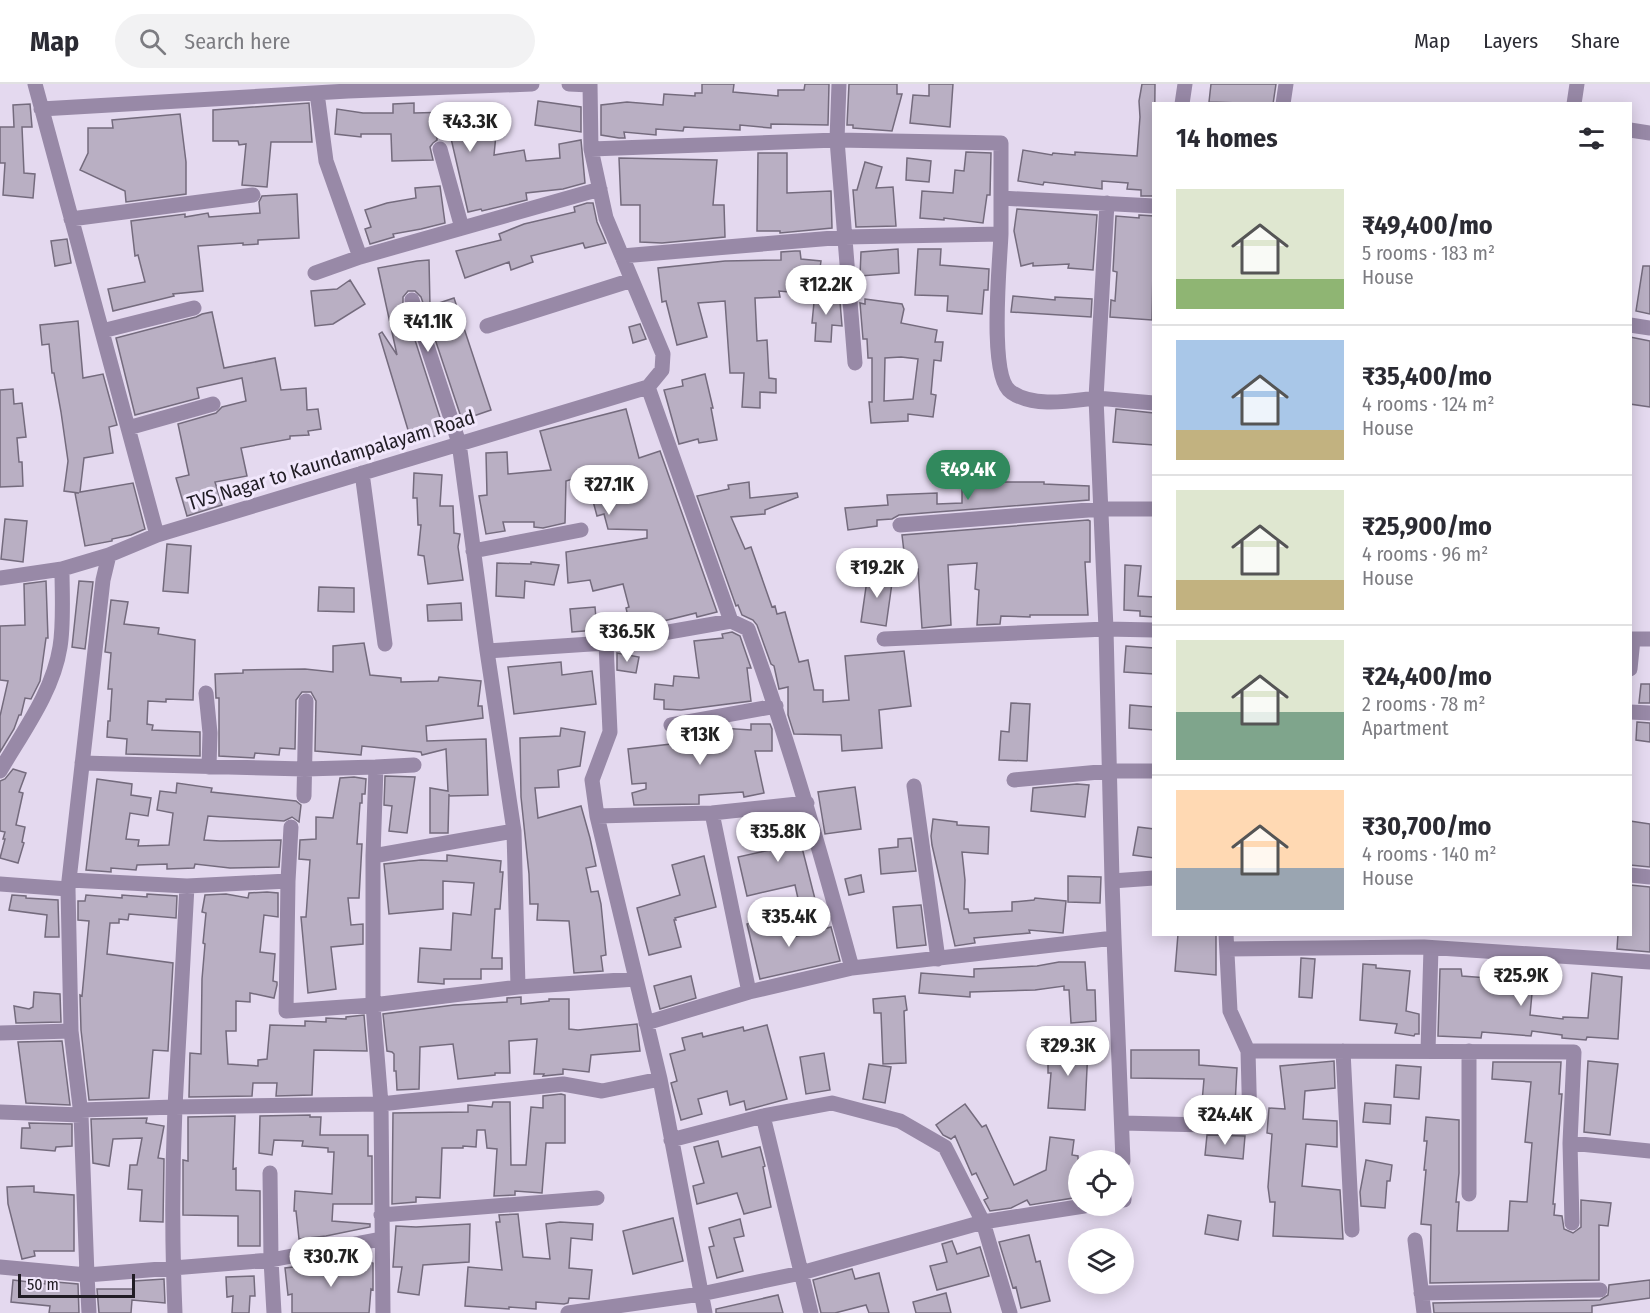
<!DOCTYPE html>
<html lang="en">
<head>
<meta charset="utf-8">
<style>
  body { margin:0; font-family:"Fira Sans Condensed",sans-serif; background:#f2f2f3; color:#2b2b33; height:100vh; display:flex; flex-direction:column; font-size:22px; white-space:nowrap }
  * { box-sizing:border-box; margin:0 }
  p { font-size:20px; color:#7c7c81 }
  .icon { flex:none; width:33px; height:33px; fill:none; stroke:currentColor; stroke-width:2; stroke-linecap:round; stroke-linejoin:round }
  .map { position:relative; flex:1; overflow:hidden }
  .details { position:absolute; left:1152px; top:18px; width:480px; height:834px; display:flex; flex-direction:column; background:#fff; border-radius:0px; box-shadow:0 3px 15px #0003 }
  .details>* { flex:none }
  .controls { position:absolute; left:1068px; top:1066px; display:grid; gap:12px }
  .controls a { display:grid; place-items:center; width:66px; height:66px; border-radius:50%; background:#fff; box-shadow:0 3px 15px #0003; font-size:30px }
  .scale { position:absolute; left:18px; bottom:15px; width:117px; box-sizing:border-box; padding-left:6px; border:3px solid #211d25; border-top:0; font-size:16px; line-height:21px; white-space:nowrap; color:#211d25; -webkit-text-stroke:4px #f1e7fc; paint-order:stroke }
  .price { position:absolute; translate:-50% -51px; padding:0 14px; border-radius:21px; background:#fff; color:#222; font-size:20px; line-height:39px; filter:drop-shadow(0 2px 3px #0008) }
  .price::after { content:''; position:absolute; left:50%; top:36px; width:18px; height:14px; margin-left:-9px; background:inherit; clip-path:polygon(0 0,100% 0,50% 100%) }
  .price.selected { background:#31895d; color:#fff }
  ul { padding:0; list-style:none }
  li { display:flex; align-items:center; gap:18px; height:150px; padding:0 24px }
  li+li { border-top:2px solid #e1e1e2 }
  li span { display:grid; place-items:center; flex:none; width:168px; height:120px; border-radius:0px; color:#555 }
  li>.icon { margin-inline-start:auto }
  span .icon { width:72px; height:72px; fill:#fffc; stroke-width:1 }
  li b { font-size:26px }
  h2 { display:flex; justify-content:space-between; align-items:center; height:72px; padding:0 24px; font-size:26px }
  header { display:flex; align-items:center; gap:36px; box-sizing:border-box; height:84px; padding:0 30px; background:#fff; border-bottom:2px solid #e1e1e2 }
  header strong { font-size:28px }
  nav { display:flex; gap:33px; margin-inline-start:auto; font-size:21px }
  .search { width:420px; height:54px; background:#f2f2f3; display:flex; align-items:center; gap:15px; box-sizing:border-box; padding:0 21px; border-radius:33px; color:#7c7c81; font-size:22px }
  .map>svg:first-child { display:block }
  .building { fill:#b9afc3; stroke:#746b7d; stroke-width:1.5; fill-rule:evenodd }
  .lines { fill:none; stroke-linecap:round; stroke-linejoin:round }
  .minor { stroke:#9889a7; stroke-width:15 }
  .labels { text-anchor:middle; stroke-width:6; stroke-linejoin:round; paint-order:stroke }
  .street-label { font-size:20px; fill:#211d25; stroke:#f1e7fc }
</style>
</head>
<body>
<header>
<strong>Map</strong>
<div class="search"><svg class="icon" aria-label="search" viewBox="0 0 24 24"><circle cx="10" cy="10" r="6"/><path d="M15 15l6 6"/></svg>Search here</div>
<nav><a>Map</a><a>Layers</a><a>Share</a></nav>
</header>
<div class="map">
<svg width="1650" height="1229" viewBox="0 0 1650 1229">
  <rect width="100%" height="100%" fill="#e4d9ef"/>
  <path class="building" d="M702 0H734L733 8 778 12V6H804L805 0H829L828 41 771 40V44L740 41V46L684 43 683 47 656 45V51L624 48 625 54H619L601 51V21L627 18 663 21 664 10 695 12V9H702Z
    M849 0H897V10H902L892 47 853 44V41H847Z
    M929 0H953L950 43 910 39 913 11 929 12Z
    M1142 0H1155L1154 112H1141V106L1127 105 1128 99 1102 97V105L1044 98 1043 101 1018 97 1023 66 1052 71 1053 69 1075 71V68L1137 72 1140 33 1139 17Z
    M1211 0H1276L1273 20 1209 18Z
    M538 17 581 23V48L535 41Z
    M309 19 312 58H271L267 103 242 101 246 60 239 61 238 57H213V26Z
    M414 19V29L452 28V26L498 30 494 71 524 66 526 77 560 74 559 60 581 56 585 99 563 105 526 109 527 116 482 127 481 125 468 128 450 50 437 52V56L433 59 430 63 433 76 392 77 391 50H361V53L335 50 337 25 363 29H393V20Z
    M30 20 32 43H22L24 89 35 90 33 114 3 111 5 79H0V43H14L13 21Z
    M180 30 186 78V110L126 118 125 107 80 86 88 69V44H113L112 36Z
    M966 68 991 69 990 111H987L983 139 944 134V136L920 134 922 107 953 109 955 86 964 87Z
    M758 69H787V109L831 107 832 144 780 149V147H757Z
    M619 74 717 76 713 121H724L725 153 662 159 640 158V121H621Z
    M907 74 931 77 929 98 906 96Z
    M865 78 882 83 876 104 893 103 896 142 856 143 853 106H857Z
    M440 102 445 139 421 145 393 150 394 153 370 160 365 145 371 143 365 126 387 119 416 114 415 104Z
    M297 110 299 154 258 156V160L243 161V159L198 162 203 207 173 210 174 212 113 227 108 205 145 198 138 171 135 172 131 137 185 130V133L208 129 209 133 260 129 259 118 262 112Z
    M587 119H593L597 138 606 159 585 164 583 159 531 172 533 178 511 186 509 178 465 194 456 167 501 156 499 150 524 140 575 128 574 123Z
    M1017 125 1097 131 1093 186 1068 184 1069 180 1033 182V179L1021 182 1014 147Z
    M1139 131 1154 132 1152 236 1110 233 1111 216 1115 217 1117 188 1113 187 1116 132 1139 134Z
    M67 155 71 179 55 182 51 157Z
    M898 165 899 189 860 192 861 168Z
    M918 165H941L940 181 989 185 988 206H984L982 230 947 227 948 212 915 211Z
    M795 167H800L801 175 821 177 819 191H790L789 208 779 207 780 213 755 214 757 257 767 256 769 294 776 295V309L760 308V324L742 323 744 289H730L725 217 698 219 707 253 677 261 666 217 662 218 658 184 725 177 781 176V168Z
    M429 176 430 222 454 214 491 326 462 336 421 213 415 207H408L403 213V219L445 349 412 359 379 250 382 248 397 271 378 184 417 177Z
    M1643 182H1650V230L1636 227Z
    M350 196 365 220 333 240 315 242 311 207 337 205Z
    M815 208 832 210 831 217 840 218 842 242 832 241 831 258 815 257 816 239H812Z
    M1013 212 1055 216V213L1092 215 1091 233 1011 228Z
    M865 215 902 220 904 225 901 239 937 246 935 258H943L941 277 934 276 931 310 936 311 933 333 908 330V337L871 339 869 318H872V274H868L867 255H863L860 219 865 220ZM901 273 918 275 913 315 884 317 885 274Z
    M212 228 224 284 275 274 281 306 306 304 307 326 318 325 321 345 308 347 309 351 290 352V355L241 364 247 392 215 398 222 421 187 432 176 394 189 391 178 340 216 329 222 323 246 317 242 294 197 304 199 314 135 331 116 254 196 233 202 230Z
    M78 237 83 294 103 290 117 341 109 343 113 369 84 374 80 408 133 399 145 445 131 451 112 455V457L85 462 75 409H79L64 407 68 377 61 328 54 289H52L49 260 42 261 40 241Z
    M640 240 646 255 633 259 629 243Z
    M1630 253 1650 257V323L1630 320Z
    M705 290 713 324H711L717 356 699 359 698 355 679 360 664 306 683 302 682 296Z
    M13 305 14 320 22 319 26 353 17 354 19 378H22L23 402 0 403V306Z
    M626 325 639 374 660 367 717 528 697 533 696 529 631 545 626 524 629 523 623 500 593 507 590 496 568 499 566 468 647 454V446L608 445 604 430 597 432 586 391 566 397 565 439 543 444 534 443V438H503L505 447 486 450 479 412 487 411 486 369 507 368 508 390 551 386 540 347Z
    M1116 325 1154 329V361L1113 358Z
    M414 389 442 391 440 422H453L454 449 460 450 458 463 463 496 428 500 424 472 418 471 421 441H418L417 414H413Z
    M749 398 750 414 797 409 798 413 765 426V430L731 433 745 465 751 463 772 523 775 522 777 530 785 528 799 578 808 576 814 606H823V618L849 616 845 572 904 567 911 622 879 626 882 664 842 667 841 651 794 650 788 631V603L779 605 774 582 771 580 757 541 753 536 742 531 738 521 736 522 697 412 729 405 728 401Z
    M1001 398H1044V400L1089 402V416L899 431 892 435 877 436V442L848 446 845 424 888 421 887 411 937 409V420L962 419V399Z
    M5 435 27 437 23 478 1 475Z
    M1088 436 1090 437V478H1085L1088 531H1030V533L1001 532 1000 540 977 541 979 506 975 505 977 479 948 481 951 541 922 544 918 485 901 484 902 468H904L902 451Z
    M167 460 191 462 188 509 163 507Z
    M531 478 559 481 554 501 525 497 524 514 496 512 497 479 531 480Z
    M1125 481 1141 482 1138 512 1154 513V533L1140 532V527L1124 526Z
    M868 489 893 492 886 542 861 538Z
    M46 497 48 554H46L40 597 31 615 25 614 21 631H19L14 645 0 668V632L8 597 0 596V542L25 541 24 500Z
    M79 497 93 498 85 565 72 563Z
    M319 503 354 504V528L318 527Z
    M111 516 128 518 124 540 159 544 158 550 195 556 193 616 166 615V618L148 617 147 640 153 641 152 646 200 648V672L126 670 127 655 107 653 108 637H110L112 605H108L111 569 105 568Z
    M461 519 462 536 428 537 427 521Z
    M595 523 597 546 572 548 570 525Z
    M732 548 740 552 751 584H747L751 617 681 626 664 625V616L654 615 655 600 673 602 674 592 699 594 694 557 723 554 722 550Z
    M364 559 370 591 401 594V598L438 597 439 593 481 597 478 622H482L483 634 426 642 427 657 486 655 488 711 449 712V710L448 749H430V704L448 707 446 665 422 671 421 668 362 662 361 671 315 667 316 617 311 608H302L296 616 295 665 280 664 279 671 255 669 254 674 219 672V614H216L215 590 243 589V586L305 585 333 588V562Z
    M1126 562 1154 564V590L1124 588Z
    M617 569 639 573 636 589 617 586Z
    M561 578 562 591 592 587 596 620 514 630 508 583Z
    M1641 600H1650V619H1639Z
    M1011 619 1030 620 1027 677 999 676 1001 647 1009 648Z
    M1130 621 1154 623V646L1129 644Z
    M1637 638 1650 639V658L1636 656Z
    M751 640H770L772 645V667H755L764 709 744 713 743 708 699 711V720L634 721 632 709 646 705V699L632 700 628 665 671 660V651L721 647V644L751 646Z
    M561 644 585 648 580 682 558 686 559 703 535 704 538 734 581 722 590 754 596 782 586 784 591 808 598 807 601 820 606 871 601 872 603 887 574 889 569 837 537 836 538 820H530L529 790 521 713 520 654 560 652Z
    M13 685 26 689 19 708 23 709 16 741 25 743 22 758 24 759 18 779 0 774 5 755H3L5 748 0 747V697L5 695Z
    M385 692 415 693 407 749 389 747 392 722 384 721Z
    M354 693 366 695 365 710H362V719H360L357 760H362L359 814H348L351 841 363 840V860L331 863 336 905 308 909 301 833H306L310 776 299 775 300 756 316 755V733L333 734 340 694Z
    M97 695 132 700 131 711 151 714 148 732 130 729 126 755 139 756 138 762 169 761 173 729 157 726 160 707 176 709 177 699 212 704 211 708 296 717 301 721 299 738 292 733 284 737 208 732 204 756 220 757 281 756 279 783 230 784 195 780 194 784 167 785V780L137 781 136 786 111 784V788L86 786Z
    M1077 700 1089 701 1085 733 1031 727 1033 704Z
    M855 703 861 745 825 750 818 708Z
    M794 732 815 815 799 819 795 801 747 812 738 773 770 766 763 739Z
    M933 735 957 738V741L989 743 988 770 962 768 965 796 964 825H968L969 829 1012 827V818L1034 816 1035 814 1066 817 1063 849 1029 846 1030 849 974 854 975 859 955 862 932 761 931 752Z
    M1630 737 1650 740V783L1630 781Z
    M1138 743 1154 745V774L1133 771Z
    M911 754 916 787 881 790 879 765 898 763V755Z
    M447 771 501 777 500 788H503L500 825H495L492 874H502V885H481V895H444V900L418 898 420 864 451 866 453 829 471 831 474 799 443 797V825L389 830 384 780 421 776 447 777Z
    M704 772 716 823 675 834 676 836H674L681 863 649 871 637 824 680 811 672 781Z
    M861 791 864 808 849 811 845 795Z
    M1068 792 1101 793 1100 819 1068 818Z
    M1630 801 1650 803V868L1617 865 1618 850H1630Z
    M267 808 278 809V833L264 831 260 868 275 870 273 897 277 898V901L274 914 250 909V918L236 917V947H226L228 980 258 982V976L267 975 270 941 305 942V937L326 938V934L346 935V933L364 931 367 967 314 966 312 1011 276 1012 277 999H253L252 1012 189 1013 190 969 201 970 202 895 205 860 203 859 206 829 202 828 205 811 226 810 248 814 249 809Z
    M147 810 177 812 176 834 129 830 128 836 119 835V839H110L107 870 173 879 168 967 153 966 149 1014 89 1016 81 946 80 911 82 912 89 837 78 836V817H85L86 811 122 814V811L147 813Z
    M12 811 26 812V814L58 816 59 853H45L47 831 9 826Z
    M921 821 926 861 897 864 893 823Z
    M784 830 790 854 831 843 840 877 760 895 747 840Z
    M1178 850H1216V891L1175 887Z
    M1301 874 1315 875 1312 914 1299 913Z
    M1059 878H1085L1087 906H1095L1096 937 1071 939 1069 906H1064V902L1035 906 970 908V913L919 909 921 889 974 893V885L1037 882Z
    M1363 880 1376 881V884L1410 887 1406 927 1419 930V950H1415L1414 952 1395 949 1397 940 1360 936Z
    M1440 885H1461L1462 892 1501 895 1502 885 1534 888 1530 931 1563 935V933L1588 934 1592 889 1622 893 1618 955 1587 953 1586 956 1562 954V951L1532 947 1531 952 1482 948 1481 954 1438 952Z
    M691 892 696 914 660 925 654 902Z
    M34 908 60 910 61 938 16 939 14 922 29 925 33 923Z
    M905 912 907 926 904 927 906 979 883 980 881 929H874L873 915Z
    M521 913V920L549 917V915H569V945L578 946 637 940 640 967 591 971 589 988 563 985V990L543 992 544 990H534L537 955 509 957 510 989H495V991L458 995 453 960 420 963 419 1005 397 1006 396 987H394V970L392 968 387 967 383 930 454 921 507 918V914Z
    M767 941 787 1015 746 1026 744 1017 730 1021 727 1007 698 1015 702 1030 681 1036 671 999 677 997 670 970 685 966 682 954 702 949 703 953 743 943 744 947Z
    M62 957 70 1021 26 1019 18 958Z
    M1048 962 1088 964 1085 1026 1048 1024 1051 989H1048Z
    M1131 966H1199V981L1237 984 1235 1021 1202 1018 1204 995 1131 994Z
    M824 969 830 1006 806 1010 800 973Z
    M1334 977 1335 1004 1305 1007 1303 1035 1337 1037V1063L1306 1060 1302 1102 1340 1106 1343 1155 1273 1152 1275 1118H1270L1268 1103 1272 1050 1267 1049 1269 1024 1285 1025 1280 982Z
    M1588 977 1618 980 1610 1051 1584 1048Z
    M1493 978H1561L1559 1010H1562L1553 1120H1555L1554 1131 1562 1132 1564 1145 1573 1149 1581 1143V1116L1611 1119 1608 1142 1599 1141V1196L1430 1199 1431 1141 1421 1140 1426 1086H1424L1427 1057H1424L1426 1033 1459 1036V1089L1456 1118H1459L1457 1147H1508L1510 1117 1527 1118 1532 1059 1525 1058 1531 998 1492 995Z
    M869 980 891 983 885 1019 863 1015Z
    M1396 981 1421 983 1419 1015 1394 1013Z
    M561 1010 565 1011V1059H546L542 1109 515 1107V1111L494 1112 497 1065 487 1064 485 1046H477L476 1063 463 1062V1064H442L440 1114 416 1113V1118L392 1120 393 1029 468 1028V1021L492 1023 493 1018H510L511 1081H526L531 1023 543 1024V1012Z
    M1365 1019 1391 1021 1390 1040 1363 1038Z
    M965 1020 982 1043 986 1041 1014 1101 1046 1086 1050 1053 1074 1056 1072 1071 1078 1072V1091L1072 1090 1073 1114 1030 1121 1027 1116 1011 1124 990 1127 984 1116 988 1114 976 1089 972 1091 955 1052 951 1055 943 1051 936 1041Z
    M310 1031V1033H321L320 1051H368V1072H372V1120H333L332 1137 370 1140V1143L326 1152 299 1155 296 1127H294L295 1107 332 1110 334 1068H328V1064L302 1062 303 1057 274 1056 272 1071 259 1069 260 1032Z
    M235 1032 233 1085 236 1084V1106L260 1107V1162H238V1132L183 1131V1076L188 1077V1033Z
    M147 1034 146 1039 164 1042 158 1074 164 1075 163 1138 140 1137 142 1106 128 1105 130 1081H137L142 1054 113 1055 109 1082 93 1079 91 1035Z
    M29 1039 72 1040V1062L56 1063 55 1067 21 1064 22 1044H30Z
    M1207 1051 1245 1052 1243 1075 1205 1071Z
    M718 1057 722 1073 760 1063 765 1082 763 1083 771 1123 744 1130 737 1109 697 1120 693 1102 704 1099 694 1063Z
    M1366 1076 1392 1081 1390 1097H1387L1385 1124 1361 1122 1360 1108Z
    M34 1102V1108L74 1111V1167H34L35 1172 22 1175 8 1120 7 1103Z
    M518 1130 523 1173 550 1175 546 1140 560 1138 593 1140 592 1156 571 1154 569 1184 592 1186 589 1215 569 1214 568 1219 564 1220 536 1218V1225L509 1223V1225L465 1222 468 1183 502 1186 496 1138H500L499 1131Z
    M1208 1131 1241 1137 1238 1156 1205 1150Z
    M673 1134 683 1177 633 1190 623 1147Z
    M740 1135 744 1152 734 1154 743 1187 717 1194 709 1163 714 1162 709 1144Z
    M470 1140 469 1178 423 1181 419 1211 398 1208 402 1183H393L396 1142 416 1143Z
    M1029 1151 1036 1178 1040 1177 1050 1217 1021 1224 1016 1203 1013 1204 999 1158Z
    M952 1157 957 1170 980 1163 989 1192 937 1206 930 1182 947 1178 942 1160Z
    M357 1176 373 1179V1206L371 1205 369 1229H292V1210L288 1211 285 1184 337 1178 356 1180Z
    M852 1185 855 1195 879 1189 889 1229H869L866 1221 835 1229H821L813 1196Z
    M254 1192 255 1212H250L249 1229H232L233 1212 227 1213 226 1193Z
    M164 1195 165 1219 132 1216 131 1229H99L97 1205H133L134 1197Z
    M13 1196 45 1200V1197L78 1200 79 1229H49L50 1222 11 1218Z
    M1650 1196V1214L1592 1222V1229H1434L1433 1219 1600 1216 1608 1211 1609 1201Z
    M946 1209 951 1229H916L913 1218Z
    M778 1211 783 1229H716V1225Z"/>
  <g class="lines">
    <path class="minor" d="M35 0 157 451
      M569 0 590 1
      M839 0 837 56 855 279
      M317 9 326 77 360 173 600 105
      M1182 20 1185 0
      M1283 20 1286 0
      M1574 20 1577 0
      M41 25 348 7 532 0
      M1630 46 1650 49
      M440 65 462 144
      M591 65 837 56 1001 59V114
      M71 135 253 111
      M1001 150C1000 178 988 293 1011 308 1034 324 1070 317 1096 314L1107 119
      M622 172 845 153 1001 150V114L1154 122
      M315 189 360 173
      M1630 241 1650 244
      M487 242 632 196
      M102 247 194 224
      M128 344 213 320
      M362 389 385 560
      M900 441 1101 425H1154
      M473 467 581 446
      M0 494 62 485 109 471
      M884 555 1106 545 1096 314 1154 319
      M1630 555H1650
      M487 567 606 559
      M1630 585 1633 555
      M206 609 210 649 209 683
      M1630 628 1650 629
      M671 641 776 622
      M82 679 305 685 376 683 373 772V921L381 1020 383 1229
      M376 683 414 681
      M0 687C22 649 53 608 60 563 64 539 62 509 62 485
      M1014 696 1110 687H1154
      M914 702 938 875
      M304 712 306 617
      M712 729 749 908
      M597 732 712 729 807 719
      M373 772 514 747 487 567 459 359 412 216
      M1630 791 1650 793
      M70 796 187 802 288 797 286 927 373 921 518 903 514 747
      M288 797 291 743
      M1112 797 1106 545 1154 546
      M0 800 68 805 103 496 109 471 157 451 648 303 662 286 663 270 606 134 591 65 590 0
      M68 805 71 947 81 1031 87 1191 271 1176 381 1155
      M1226 850 1230 927 1248 967 1574 968 1570 1059 1650 1067
      M1114 854 1123 1077
      M1227 865 1424 863 1650 878
      M852 884 1114 854 1112 797 1154 794
      M518 903 636 895
      M646 939 749 908 852 884C821 770 789 657 748 545L731 537 648 303
      M0 949 71 947
      M1343 967 1352 1146
      M1428 967 1431 864
      M1469 967V1110
      M81 1026 175 1023 187 802
      M0 1028 81 1031
      M763 1032 811 1229
      M1122 1039 1250 1042 1248 967
      M671 1056 763 1032 832 1019 900 1037 945 1063 983 1138 1084 1122
      M1570 1059 1572 1139
      M270 1089 271 1176 274 1229
      M1124 1094V1116
      M381 1131 597 1114
      M1415 1156 1424 1229
      M0 1183 87 1191 89 1229
      M1421 1209 1600 1206
      M175 1229C172 1160 172 1092 175 1023L381 1020 563 1000 602 1007 660 995
      M568 1229 701 1210 801 1189 983 1138 1010 1229
      M705 1229 660 995 597 732 592 696 610 648 606 559 731 537"/>
  </g>
  <g class="labels">
    <g class="street-label">
      <text transform="translate(331 376) rotate(-17)" y="7">TVS Nagar to Kaundampalayam Road</text>
    </g>
  </g>
</svg>
<div class="controls">
<a><svg class="icon" aria-label="locate" viewBox="0 0 24 24"><circle cx="12" cy="12" r="6"/><path d="M12 2v4M12 18v4M2 12h4M18 12h4"/></svg></a>
<a><svg class="icon" aria-label="layers" viewBox="0 0 24 24"><path d="M12 4l9 5-9 5-9-5zM3 14l9 5 9-5"/></svg></a>
</div>
<div class="scale">50 m</div>
<b class="price" style="left:470px;top:69px">₹43.3K</b>
<b class="price" style="left:826px;top:232px">₹12.2K</b>
<b class="price" style="left:428px;top:269px">₹41.1K</b>
<b class="price selected" style="left:968px;top:417px">₹49.4K</b>
<b class="price" style="left:609px;top:432px">₹27.1K</b>
<b class="price" style="left:877px;top:515px">₹19.2K</b>
<b class="price" style="left:627px;top:579px">₹36.5K</b>
<b class="price" style="left:700px;top:682px">₹13K</b>
<b class="price" style="left:778px;top:779px">₹35.8K</b>
<b class="price" style="left:789px;top:864px">₹35.4K</b>
<b class="price" style="left:1521px;top:923px">₹25.9K</b>
<b class="price" style="left:1068px;top:993px">₹29.3K</b>
<b class="price" style="left:1225px;top:1062px">₹24.4K</b>
<b class="price" style="left:331px;top:1204px">₹30.7K</b>
<section class="details">
<h2>14 homes<svg class="icon" aria-label="filters" viewBox="0 0 24 24"><path d="M4 7h16M4 17h16"/><circle cx="9" cy="7" r="2"/><circle cx="15" cy="17" r="2"/></svg></h2>
<ul>
<li><span style="background:linear-gradient(#dfe7d0 75%,#8fb573 0)"><svg class="icon" aria-label="home" viewBox="0 0 24 24"><path d="M3 11l9-7 9 7M6 9v11h12V9"/></svg></span><div><b>₹49,400/mo</b><p>5 rooms · 183 m²</p><p>House</p></div></li>
<li><span style="background:linear-gradient(#a9c7e8 75%,#c2b280 0)"><svg class="icon" aria-label="home" viewBox="0 0 24 24"><path d="M3 11l9-7 9 7M6 9v11h12V9"/></svg></span><div><b>₹35,400/mo</b><p>4 rooms · 124 m²</p><p>House</p></div></li>
<li><span style="background:linear-gradient(#dfe7d0 75%,#c2b280 0)"><svg class="icon" aria-label="home" viewBox="0 0 24 24"><path d="M3 11l9-7 9 7M6 9v11h12V9"/></svg></span><div><b>₹25,900/mo</b><p>4 rooms · 96 m²</p><p>House</p></div></li>
<li><span style="background:linear-gradient(#dfe7d0 60%,#7fa58c 0)"><svg class="icon" aria-label="home" viewBox="0 0 24 24"><path d="M3 11l9-7 9 7M6 9v11h12V9"/></svg></span><div><b>₹24,400/mo</b><p>2 rooms · 78 m²</p><p>Apartment</p></div></li>
<li><span style="background:linear-gradient(#ffd9b3 65%,#9aa5b1 0)"><svg class="icon" aria-label="home" viewBox="0 0 24 24"><path d="M3 11l9-7 9 7M6 9v11h12V9"/></svg></span><div><b>₹30,700/mo</b><p>4 rooms · 140 m²</p><p>House</p></div></li>
</ul>
</section>
</div>
</body>
</html>
